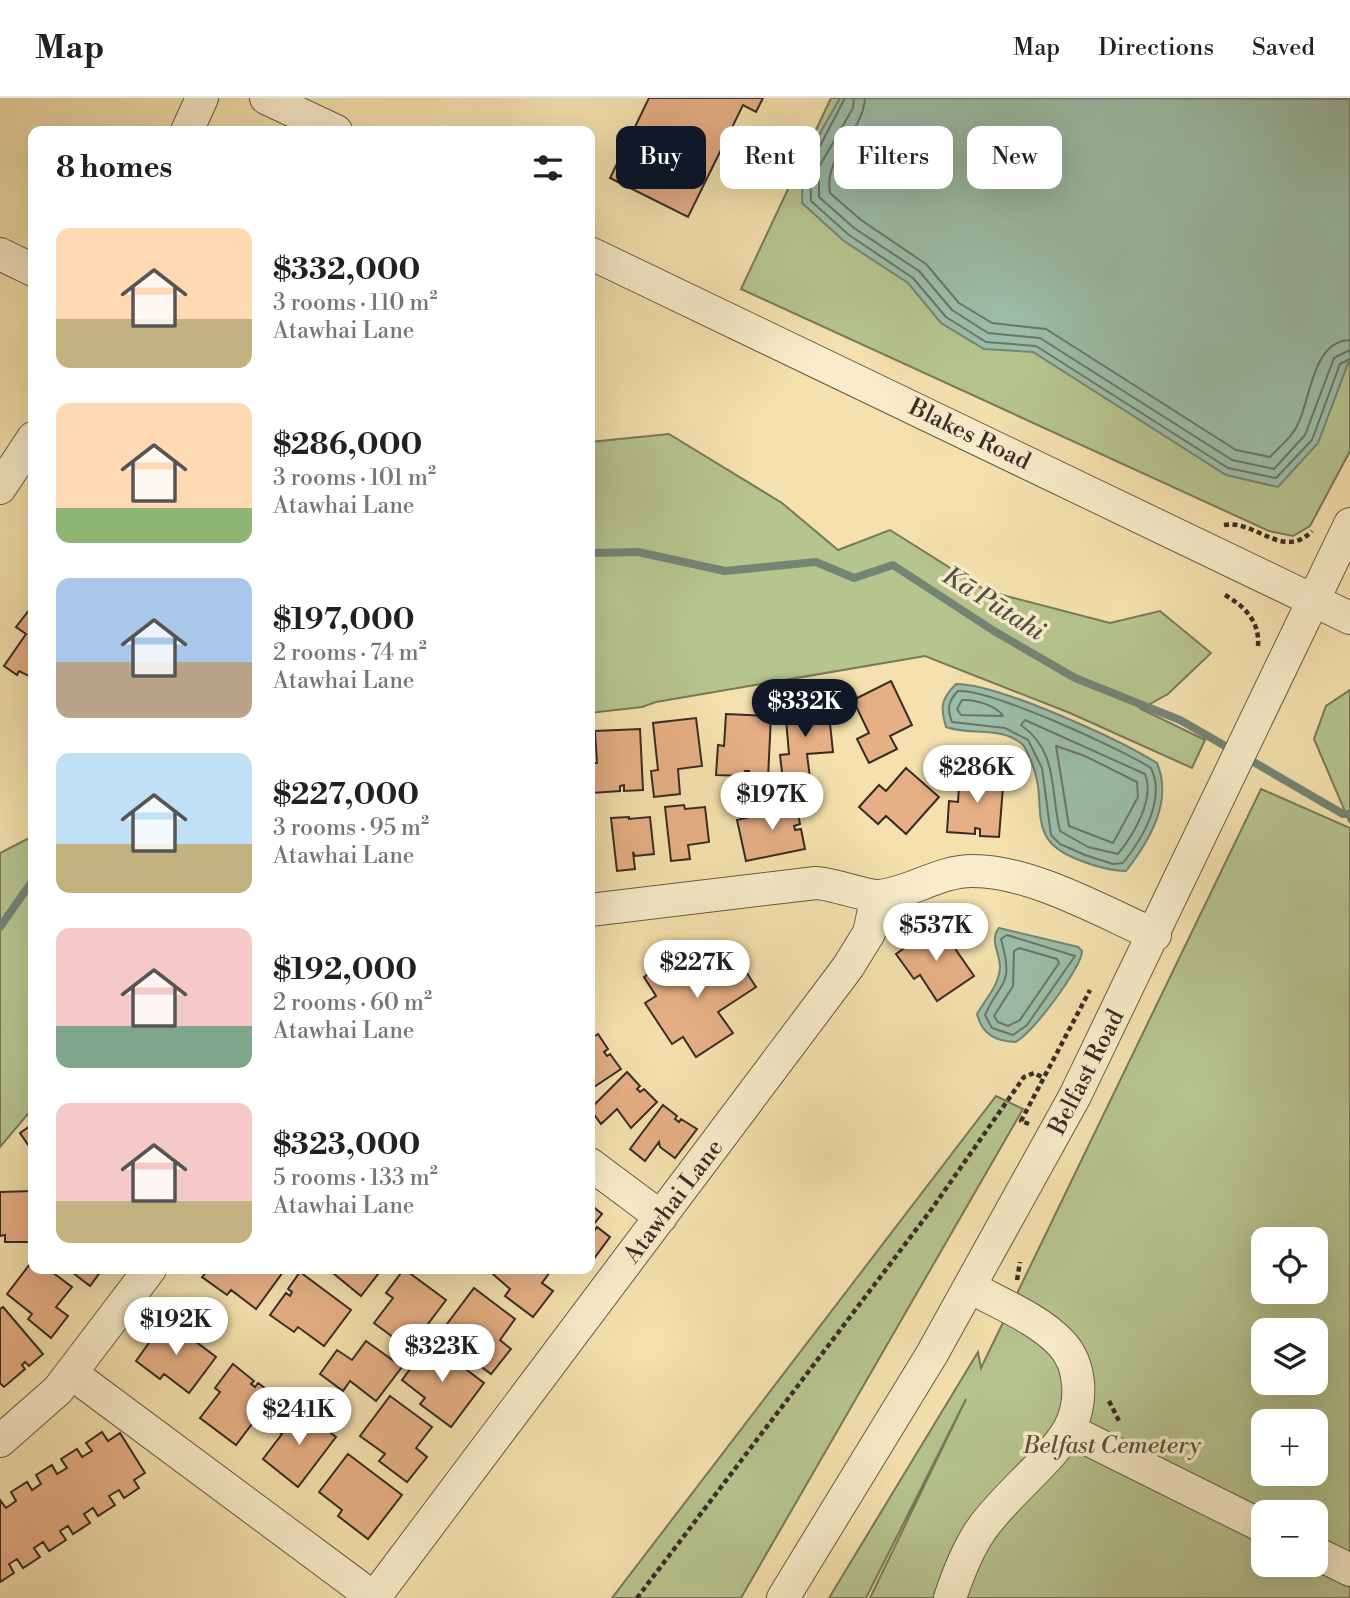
<!DOCTYPE html>
<html lang="en">
<head>
<meta charset="utf-8">
<style>
  body { margin:0; font-family:"Libre Bodoni",serif; background:#f6f6f6; color:#202124; height:100vh; display:flex; flex-direction:column; font-size:26px; white-space:nowrap }
  * { box-sizing:border-box; margin:0 }
  p { font-size:23px; color:#757577 }
  .icon { flex:none; width:38px; height:38px; fill:none; stroke:currentColor; stroke-width:2; stroke-linecap:round; stroke-linejoin:round }
  .map { position:relative; flex:1; overflow:hidden }
  .drawer { position:absolute; left:28px; top:28px; width:567px; height:1148px; display:flex; flex-direction:column; background:#fff; border-radius:14px; box-shadow:0 7px 28px #0002 }
  .drawer>* { flex:none }
  .guide { position:absolute; left:616px; top:28px; width:628px; height:63px; display:flex; gap:14px }
  .controls { position:absolute; left:1251px; top:1129px; display:grid; gap:14px }
  .controls a { display:grid; place-items:center; width:77px; height:77px; border-radius:14px; background:#fff; box-shadow:0 7px 28px #0002; font-size:35px }
  .price { position:absolute; translate:-50% -60px; padding:0 16px; border-radius:24px; background:#fff; color:#222; font-size:23px; line-height:46px; filter:drop-shadow(0 2px 4px #0008) }
  .price::after { content:''; position:absolute; left:50%; top:42px; width:21px; height:16px; margin-left:-10px; background:inherit; clip-path:polygon(0 0,100% 0,50% 100%) }
  .price.selected { background:#111827; color:#fff }
  ul { padding:0; list-style:none }
  li { display:flex; align-items:center; gap:21px; height:175px; padding:0 28px }
  li span { display:grid; place-items:center; flex:none; width:196px; height:140px; border-radius:14px; color:#555 }
  li>.icon { margin-inline-start:auto }
  span .icon { width:84px; height:84px; fill:#fffc; stroke-width:1 }
  li b { font-size:30px }
  h2 { display:flex; justify-content:space-between; align-items:center; height:84px; padding:0 28px; font-size:30px }
  .pill { padding:0 24px; border-radius:14px; background:#fff; box-shadow:0 7px 28px #0002; font-size:24px; line-height:63px }
  .pill.selected { background:#111827; color:#fff }
  header { display:flex; align-items:center; gap:42px; box-sizing:border-box; height:98px; padding:0 35px; background:#fff; border-bottom:2px solid #e0e0e0 }
  header strong { font-size:33px }
  nav { display:flex; gap:38px; margin-inline-start:auto; font-size:24px }
  .map>svg:first-child { display:block }
  .green { fill:#b6c48e; stroke:#78785a; stroke-width:2; fill-rule:evenodd }
  .water { fill:#9cbea9; stroke:#748475; stroke-width:2 }
  .lines { fill:none; stroke-linecap:round; stroke-linejoin:round }
  .shore { stroke:#6a7568; stroke-width:2 }
  .stream { stroke:#748475; stroke-width:8 }
  .building { fill:#e6af85; stroke:#392c27; stroke-width:2 }
  .minor-casing { stroke:#685948; stroke-width:34 }
  .path { stroke:#392c27; stroke-width:4.5; stroke-dasharray:5 3.5; stroke-linecap:butt }
  .minor { stroke:#f8ecca; stroke-width:32 }
  .labels { text-anchor:middle; stroke-width:7; stroke-linejoin:round; paint-order:stroke }
  .street-label { font-size:24px; fill:#392c27; stroke:#f8ecca }
  .park-label { font-size:24px; font-style:italic; fill:#585241; stroke:#f8ecca }
  .water-label { font-size:26px; font-style:italic; fill:#525048; stroke:#f8ecca }
</style>
</head>
<body>
<header>
<strong>Map</strong>
<nav><a>Map</a><a>Directions</a><a>Saved</a></nav>
</header>
<div class="map">
<svg width="1350" height="1500" viewBox="0 0 1350 1500">
  <rect width="100%" height="100%" fill="#f4e1ad"/>
  <filter id="stains"><feTurbulence type="fractalNoise" baseFrequency=".00286" numOctaves="4"/><feColorMatrix values="0 0 0 0 .2 0 0 0 0 .09 0 0 0 0 .02 0 0 0 .5 -.17"/></filter>
  <radialGradient id="worn" r=".72"><stop offset=".6" stop-color="#630" stop-opacity="0"/><stop offset="1" stop-color="#630" stop-opacity=".3"/></radialGradient>
  <path class="green" d="M831 0H1350V353L1310 428 1293 438 1269 433 741 191Z
    M669 336 782 405 838 452 890 432 987 493 1110 525 1160 513 1211 555 1168 596 1141 611 1205 642 1192 670 1070 615 925 558 656 604 642 609 590 615V344Z
    M1350 592V725L1314 641 1326 608Z
    M1261 691 1350 730V1500H870L966 1301 866 1500H829L978 1254 981 1270ZM1264 1141H1316V1194H1264ZM1264 1232H1316V1284H1264ZM1264 1323H1316V1376H1264ZM1264 1414H1316V1466H1264Z
    M33 738V1010L0 1049V755Z
    M996 998 1023 1011 741 1500H612Z"/>
  <path class="water" d="M840 0 1350 1V260L1318 345 1278 389 1226 377 1033 254 984 251 941 225 908 185 844 143 802 105 803 65Z
    M956 586C999 586 1118 641 1157 665 1173 703 1150 742 1126 773 1108 773 1091 767 1074 760 1022 738 1051 704 1030 661 1028 657 1026 650 1023 647 1002 627 970 638 946 629 940 609 941 601 956 586Z
    M999 830 1078 849 1082 853C1083 868 1030 939 1015 944 995 943 982 936 977 916 986 900 999 888 1000 869 1000 856 989 841 999 830Z"/>
  <g class="lines">
    <path class="shore" d="M845 0 810 67 811 103 849 137 913 180 946 219 986 244 1036 248 1228 370 1276 380 1312 342 1340 266 1350 261
      M854 0 853 10 819 69V99L854 130 919 173 952 212 988 235 1040 240 1232 362 1274 371 1305 337 1334 260 1350 252
      M865 0C863 35 823 58 830 95L861 122 926 166 959 205 992 225 1046 231 1236 352 1270 359C1278 350 1290 341 1296 330 1311 304 1311 243 1350 242
      M958 593C988 590 1122 651 1151 670 1166 701 1143 740 1123 765L1113 766 1085 757 1060 746 1051 737 1042 670 1028 642 1005 630 952 624C947 611 948 603 958 593Z
      M962 602C975 601 997 608 1003 618L961 617 957 611Z
      M1025 622 1145 676C1155 701 1134 736 1118 756L1088 749 1060 733C1050 693 1059 654 1021 627Z
      M1056 648 1085 658 1137 684 1138 699 1113 745 1069 728Z
      M1007 837 1075 858 1027 927 1013 937 992 930 985 917C1002 880 1014 888 1001 841Z
      M1019 850 1057 861 1059 865 1020 922 1008 928 998 924 994 918 1013 888 1014 853Z"/>
    <path class="stream" d="M590 455 638 454 725 473 816 464 854 480 893 467 994 533 1075 580 1180 622 1234 653
      M1245 659 1343 716H1350
      M0 829 33 782"/>
  </g>
  <path class="building" d="M649 0H763L756 14 743 7 688 119 610 80Z
    M33 507V580L19 573 17 577 4 568 26 536 16 529Z
    M891 583 912 627 890 638 897 651 869 665 857 641 869 635 853 602Z
    M828 606 833 654 807 656 810 680 783 683 780 657 789 656 785 610Z
    M726 616 771 618 768 680 749 679V673H745L744 678 716 677 718 647 724 648Z
    M696 620 702 668 678 671 680 696 654 699 651 673 658 672 653 625Z
    M640 631 643 692 624 693V687L620 688V693L592 695 590 665H597L595 633Z
    M906 670 939 699 906 736 886 718 878 726 859 709 879 687 886 693Z
    M960 673 1004 676 999 739 980 738V731L975 730V736L947 734 949 703 958 704Z
    M795 701 800 726 794 728 795 732 801 731 805 751 746 763 737 722 766 715 765 707Z
    M684 707 685 711 705 709 709 744 688 747 690 761 671 763 665 709Z
    M629 719V721L650 719 654 756 635 758 633 754 635 771 617 773 611 720Z
    M938 826 974 878 937 903 920 877 914 881 896 856 919 840 922 844 926 842 923 837Z
    M732 852 756 889 718 914 733 935 696 959 683 939 672 946 645 905 656 898 644 879 678 857 691 879Z
    M598 936 608 951 604 954 607 958 610 956 621 971 591 991 590 941Z
    M627 974 640 988 637 991 640 994 644 991 657 1004 631 1030 617 1011 601 1026 590 1011Z
    M663 1007 677 1018 675 1021 679 1024 681 1021 697 1031 675 1060 660 1049 659 1044 645 1063 630 1051Z
    M33 1026V1054L20 1035Z
    M33 1093V1113H30V1118H33V1144H5V1137L0 1138V1094Z
    M590 1106 602 1116 590 1131 594 1133 597 1129 610 1139 590 1166Z
    M33 1162V1171H48L72 1189 56 1209 68 1218 51 1240 28 1221 32 1216 7 1196Z
    M68 1171H97L101 1173 90 1188Z
    M209 1171H278L283 1174 256 1211 231 1192 227 1197 202 1179Z
    M328 1171H382L361 1198Z
    M404 1171 446 1202 409 1251 374 1225 393 1200 386 1195Z
    M487 1171H552L542 1185 553 1193 533 1219 505 1198 510 1191Z
    M300 1174 351 1212 324 1248 298 1229 294 1234 270 1217 286 1195 290 1198 292 1194 288 1191Z
    M474 1190 515 1221 500 1242 511 1251 491 1276 463 1255 468 1248 444 1230Z
    M3 1209 43 1256 29 1268 25 1264 22 1267 25 1271 4 1289 0 1285V1211Z
    M166 1221 216 1259 189 1295 164 1276 160 1281 136 1263 151 1242 155 1244 158 1241 154 1238Z
    M366 1243 402 1269 376 1303 350 1283 343 1293 320 1276 337 1252 352 1262Z
    M430 1244 484 1285 451 1329 420 1306 425 1300 402 1282Z
    M233 1266 254 1283 251 1286 255 1289 258 1285 274 1297 236 1347 200 1320 220 1294 215 1290Z
    M390 1298 432 1329 416 1350 427 1359 407 1384 379 1363 385 1356 360 1338Z
    M295 1308 316 1324 314 1328 317 1331 320 1327 336 1339 298 1389 263 1361 282 1336 277 1332Z
    M102 1334 108 1343 120 1335 145 1375 134 1382 139 1390 124 1400 119 1392 109 1398 115 1407 98 1418 93 1410 84 1416 90 1425 73 1436 68 1428 60 1433 66 1442 49 1453 43 1444 34 1450 40 1459 23 1470 17 1461 9 1466 14 1475 0 1484V1402L6 1410 16 1403 11 1394 27 1384 32 1392 41 1386 36 1377 52 1367 57 1376 67 1370 61 1361 77 1351 82 1359 92 1353 86 1345Z
    M348 1356 402 1397 368 1441 338 1418 342 1412 319 1394Z"/>
  <g class="lines">
    <g class="minor-casing">
      <path id="minor" d="M266 0 336 33
        M187 33 202 0
        M590 155 1350 520
        M0 156 33 172
        M0 390 33 340
        M590 812 816 785C834 786 868 799 879 798 911 795 939 773 972 773 1029 772 1103 814 1155 837
        M590 1066 661 1119
        M71 1275 374 1500
        M1069 1332 1264 1429
        M0 1343 58 1292 150 1171
        M1316 1455 1350 1472
        M374 1500 848 869 869 835 877 798
        M783 1500 932 1256 1075 998 1350 426
        M950 1500C958 1476 967 1452 981 1432 1004 1398 1051 1363 1069 1331 1083 1305 1082 1267 1061 1245 1037 1220 1000 1206 970 1189"/>
    </g>
    <path class="path" d="M1224 427C1255 421 1283 463 1312 433
      M1225 497C1244 508 1260 523 1258 548
      M1029 1026 1021 1023 1090 892
      M1017 1182 1020 1164
      M1109 1303 1119 1323
      M637 1500 931 1112 1024 979 1034 975 1044 980"/>
    <use href="#minor" class="minor"/>
  </g>
  <g class="labels">
    <g class="street-label">
      <text transform="translate(970 336) rotate(26)" y="8">Blakes Road</text>
      <text transform="translate(1086 974) rotate(-63)" y="8">Belfast Road</text>
      <text transform="translate(673 1103) rotate(-53)" y="8">Atawhai Lane</text>
    </g>
    <g class="park-label">
      <text x="1112" y="1355">Belfast Cemetery</text>
    </g>
    <g class="water-label">
      <text transform="translate(994 505) rotate(32)" y="9">Kā Pūtahi</text>
    </g>
  </g>
  <rect width="100%" height="100%" filter="url(#stains)"/>
  <rect width="100%" height="100%" fill="url(#worn)"/>
</svg>
<div class="controls">
<a><svg class="icon" aria-label="locate" viewBox="0 0 24 24"><circle cx="12" cy="12" r="6"/><path d="M12 2v4M12 18v4M2 12h4M18 12h4"/></svg></a>
<a><svg class="icon" aria-label="layers" viewBox="0 0 24 24"><path d="M12 4l9 5-9 5-9-5zM3 14l9 5 9-5"/></svg></a>
<a>+</a>
<a>−</a>
</div>
<b class="price selected" style="left:805px;top:641px">$332K</b>
<b class="price" style="left:977px;top:707px">$286K</b>
<b class="price" style="left:772px;top:734px">$197K</b>
<b class="price" style="left:936px;top:865px">$537K</b>
<b class="price" style="left:697px;top:902px">$227K</b>
<b class="price" style="left:176px;top:1259px">$192K</b>
<b class="price" style="left:442px;top:1286px">$323K</b>
<b class="price" style="left:299px;top:1349px">$241K</b>
<div class="guide">
<a class="pill selected">Buy</a>
<a class="pill">Rent</a>
<a class="pill">Filters</a>
<a class="pill">New</a>
</div>
<section class="drawer">
<h2>8 homes<svg class="icon" aria-label="filters" viewBox="0 0 24 24"><path d="M4 7h16M4 17h16"/><circle cx="9" cy="7" r="2"/><circle cx="15" cy="17" r="2"/></svg></h2>
<ul>
<li><span style="background:linear-gradient(#ffd9b3 65%,#c2b280 0)"><svg class="icon" aria-label="home" viewBox="0 0 24 24"><path d="M3 11l9-7 9 7M6 9v11h12V9"/></svg></span><div><b>$332,000</b><p>3 rooms · 110 m²</p><p>Atawhai Lane</p></div></li>
<li><span style="background:linear-gradient(#ffd9b3 75%,#8fb573 0)"><svg class="icon" aria-label="home" viewBox="0 0 24 24"><path d="M3 11l9-7 9 7M6 9v11h12V9"/></svg></span><div><b>$286,000</b><p>3 rooms · 101 m²</p><p>Atawhai Lane</p></div></li>
<li><span style="background:linear-gradient(#a9c7e8 60%,#b9a48a 0)"><svg class="icon" aria-label="home" viewBox="0 0 24 24"><path d="M3 11l9-7 9 7M6 9v11h12V9"/></svg></span><div><b>$197,000</b><p>2 rooms · 74 m²</p><p>Atawhai Lane</p></div></li>
<li><span style="background:linear-gradient(#bfe0f5 65%,#c2b280 0)"><svg class="icon" aria-label="home" viewBox="0 0 24 24"><path d="M3 11l9-7 9 7M6 9v11h12V9"/></svg></span><div><b>$227,000</b><p>3 rooms · 95 m²</p><p>Atawhai Lane</p></div></li>
<li><span style="background:linear-gradient(#f6c9c9 70%,#7fa58c 0)"><svg class="icon" aria-label="home" viewBox="0 0 24 24"><path d="M3 11l9-7 9 7M6 9v11h12V9"/></svg></span><div><b>$192,000</b><p>2 rooms · 60 m²</p><p>Atawhai Lane</p></div></li>
<li><span style="background:linear-gradient(#f6c9c9 70%,#c2b280 0)"><svg class="icon" aria-label="home" viewBox="0 0 24 24"><path d="M3 11l9-7 9 7M6 9v11h12V9"/></svg></span><div><b>$323,000</b><p>5 rooms · 133 m²</p><p>Atawhai Lane</p></div></li>
</ul>
</section>
</div>
</body>
</html>
